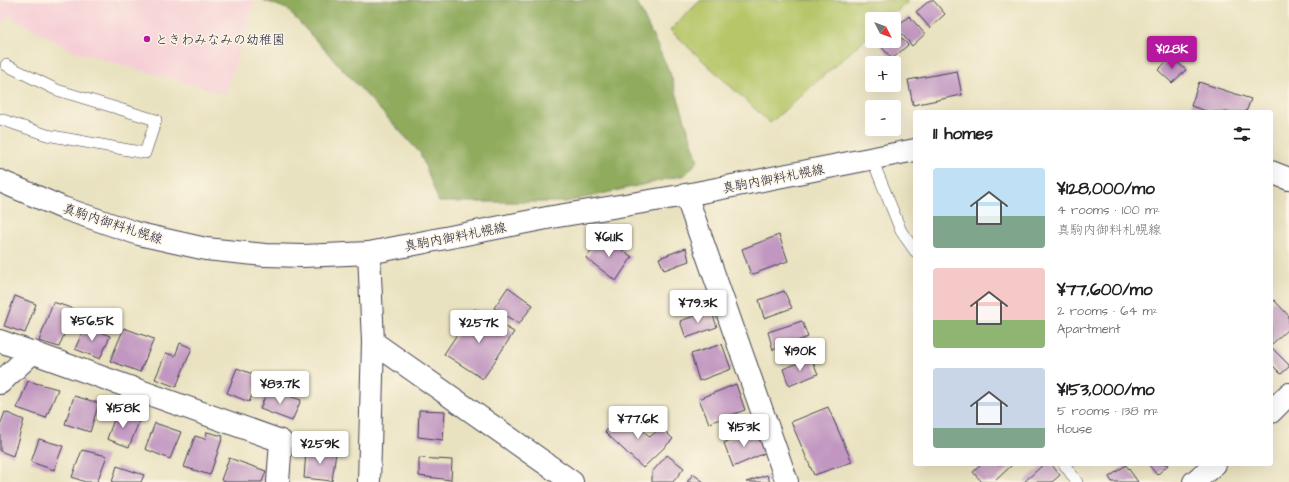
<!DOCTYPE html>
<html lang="en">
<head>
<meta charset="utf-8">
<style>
  body { margin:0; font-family:"Architects Daughter","Klee One",sans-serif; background:#f2f2f2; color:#202124; height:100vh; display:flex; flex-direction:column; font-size:15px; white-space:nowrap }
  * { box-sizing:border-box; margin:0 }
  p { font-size:13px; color:#757577 }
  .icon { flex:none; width:22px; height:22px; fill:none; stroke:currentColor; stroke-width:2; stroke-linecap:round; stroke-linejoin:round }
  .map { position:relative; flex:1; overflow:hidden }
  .sheet { position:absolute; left:913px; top:110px; width:360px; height:356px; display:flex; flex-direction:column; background:#fff; border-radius:4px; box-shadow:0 4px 16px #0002 }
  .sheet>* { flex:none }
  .needle { width:26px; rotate:132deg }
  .tools { position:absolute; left:865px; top:12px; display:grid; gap:8px }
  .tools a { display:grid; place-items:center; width:36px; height:36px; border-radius:4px; background:#fff; box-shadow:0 4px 16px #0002; font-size:20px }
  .price { position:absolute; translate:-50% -34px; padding:0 9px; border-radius:4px; background:#fff; color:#222; font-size:13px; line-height:26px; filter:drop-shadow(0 1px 2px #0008) }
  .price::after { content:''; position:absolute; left:50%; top:24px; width:12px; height:9px; margin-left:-6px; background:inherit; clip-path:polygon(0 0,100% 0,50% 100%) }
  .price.on { background:#b5179e; color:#fff }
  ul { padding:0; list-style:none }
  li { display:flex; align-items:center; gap:12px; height:100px; padding:0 20px }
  li span { display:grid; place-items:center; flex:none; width:112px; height:80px; border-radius:4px; color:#555 }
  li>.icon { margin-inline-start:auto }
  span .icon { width:48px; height:48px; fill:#fffc; stroke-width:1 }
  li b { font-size:17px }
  h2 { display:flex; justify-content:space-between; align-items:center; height:48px; padding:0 20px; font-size:17px }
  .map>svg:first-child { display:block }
  .built { fill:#f6cfd6 }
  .green { fill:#b6c669; stroke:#6c7452 }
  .forest { fill:#90ab5d; stroke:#59664c }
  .building { fill:#c197c1 }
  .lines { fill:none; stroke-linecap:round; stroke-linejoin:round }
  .service-casing { stroke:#403f4f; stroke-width:12 }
  .minor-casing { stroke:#403f4f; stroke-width:24 }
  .secondary-casing { stroke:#403f4f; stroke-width:24 }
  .service { stroke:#fff; stroke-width:11 }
  .minor { stroke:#fff; stroke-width:22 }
  .secondary { stroke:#fff; stroke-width:22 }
  .poi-dot { fill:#b5179e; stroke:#fcf5e5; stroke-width:1.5 }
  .labels { text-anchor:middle; stroke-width:3; stroke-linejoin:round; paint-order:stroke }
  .poi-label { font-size:13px; fill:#22223b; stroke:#fcf5e5; text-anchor:start }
  .street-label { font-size:13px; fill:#22223b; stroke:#fcf5e5 }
</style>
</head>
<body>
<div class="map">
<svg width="1289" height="482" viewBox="0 0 1289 482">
  <rect width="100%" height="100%" fill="#fcf5e5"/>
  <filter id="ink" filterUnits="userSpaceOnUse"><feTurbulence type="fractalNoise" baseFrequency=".025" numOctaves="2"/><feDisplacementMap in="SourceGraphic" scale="8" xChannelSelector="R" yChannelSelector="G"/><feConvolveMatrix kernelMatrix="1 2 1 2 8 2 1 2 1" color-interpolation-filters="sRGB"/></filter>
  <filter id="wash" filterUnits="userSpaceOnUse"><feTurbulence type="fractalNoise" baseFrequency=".012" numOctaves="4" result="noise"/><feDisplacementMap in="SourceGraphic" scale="16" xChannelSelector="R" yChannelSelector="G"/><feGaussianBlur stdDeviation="0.9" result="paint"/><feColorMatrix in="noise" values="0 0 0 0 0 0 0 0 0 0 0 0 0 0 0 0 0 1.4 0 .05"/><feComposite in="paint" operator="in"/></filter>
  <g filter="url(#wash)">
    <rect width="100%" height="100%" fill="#e9e2c0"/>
    <path class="built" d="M0 0H248L255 2 225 94 76 52 8 16 0 26Z"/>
    <path class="green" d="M701 0H910L888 19H872V33L770 123 670 30Z"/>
    <path class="forest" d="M263 0H636L670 73 698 161 685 175 566 202H439L420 153 287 9Z"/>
    <g id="blocks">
      <path class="building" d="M930 0H933L945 14 930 28 916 12Z
        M909 16 925 34 912 46 896 27Z
        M894 30 908 45 892 59 879 44 883 41H894Z
        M1171 57 1186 70 1172 83 1158 70Z
        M957 71 962 95 913 105 908 80Z
        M1199 82 1251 99 1246 112H1209L1191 106Z
        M779 235 788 261 751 275 742 249Z
        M603 236 632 257 616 281 586 258Z
        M686 248 689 261 664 270 659 258Z
        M508 287 533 305 519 324 494 308Z
        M784 291 792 308 764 318 759 300Z
        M15 296 36 304 25 333 4 326Z
        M1274 300 1289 316V328L1271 345V303Z
        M53 302 74 309 59 347 39 341Z
        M474 309 514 332 483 379 444 354Z
        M711 310 717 327 686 338 680 321Z
        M802 321 808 337 773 350 768 332Z
        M85 326 110 336 100 359 75 349Z
        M124 328 154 339 140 372 110 361Z
        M180 343 192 348 176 387 155 379 166 353 175 356Z
        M722 344 731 369 699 381 691 354Z
        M1271 347 1289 365V367L1281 374 1271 364Z
        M811 358 818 374 789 386 783 369Z
        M237 368 260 377 249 402 227 393Z
        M28 381 58 389 46 418 17 408Z
        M736 384 745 410 709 423 699 399Z
        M268 389 301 400 292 421 260 409Z
        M74 396 99 403 90 432 65 424Z
        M828 407 852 462 814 475 791 422Z
        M419 410 445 411 443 440 418 437Z
        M117 411 140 419 129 447 107 439Z
        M5 412 24 420 13 456 0 451V425Z
        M624 413 650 437 661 427 673 439 643 468 605 432Z
        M155 423 181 432 170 459 145 449Z
        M755 428 765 453 733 467 724 443Z
        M207 432 223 436 210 475 184 467 195 436 205 439Z
        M39 439 63 446 54 470 31 462Z
        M82 450 107 456 97 482H85L72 477Z
        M306 451 336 452 332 481 304 478Z
        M667 455 684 468 673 482H652V472Z
        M229 458 266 471 262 482H226L221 480Z
        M419 458 452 460 451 480 419 476Z
        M982 464H1013L994 482H982L973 472Z
        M1044 464H1051L1060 475 1052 482H1024Z
        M1148 464H1167L1168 465 1157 475Z
        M1126 465 1138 482H1112L1109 477Z
        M117 466 144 475 141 482H112Z
        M693 474 704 482H687Z
        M767 475 770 482H746Z"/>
    </g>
  </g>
  <g filter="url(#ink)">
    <use href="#blocks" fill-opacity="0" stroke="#403f4f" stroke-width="1"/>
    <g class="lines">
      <g class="service-casing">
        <path id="service" d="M0 119 47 135 145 153 156 120 57 90 6 65
          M872 159 901 231 915 251
          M1064 464 1077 482"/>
      </g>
      <g class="minor-casing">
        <path id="minor" d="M686 195 787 482
          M0 341 281 441 278 482
          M373 342 572 482
          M0 383 33 352
          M1271 412 1289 394
          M369 482 373 342 369 253
          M1194 482 1215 464"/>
      </g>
      <g class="secondary-casing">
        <path id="secondary" d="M1271 172 1289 179
          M0 181 63 208 139 234 206 249 265 255 303 256 369 253 552 217 686 195 915 150"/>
      </g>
      <use href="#service" class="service"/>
      <use href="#minor" class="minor"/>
      <use href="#secondary" class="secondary"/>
    </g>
  </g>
  <circle class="poi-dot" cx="147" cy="39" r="4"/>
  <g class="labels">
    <g class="poi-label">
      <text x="155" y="44">ときわみなみの幼稚園</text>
    </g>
    <g class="street-label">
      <text transform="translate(773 178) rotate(-11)" y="5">真駒内御料札幌線</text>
      <text transform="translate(113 223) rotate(18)" y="5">真駒内御料札幌線</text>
      <text transform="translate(455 236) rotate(-11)" y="5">真駒内御料札幌線</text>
    </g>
  </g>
</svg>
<div class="tools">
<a><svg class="needle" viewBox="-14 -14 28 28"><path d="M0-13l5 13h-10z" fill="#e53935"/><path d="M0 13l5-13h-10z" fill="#757577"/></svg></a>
<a>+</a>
<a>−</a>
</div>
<b class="price on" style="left:1172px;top:70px">¥128K</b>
<b class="price" style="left:609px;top:258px">¥61.1K</b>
<b class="price" style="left:698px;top:324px">¥79.3K</b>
<b class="price" style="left:92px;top:342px">¥56.5K</b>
<b class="price" style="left:479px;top:344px">¥257K</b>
<b class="price" style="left:800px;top:372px">¥190K</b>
<b class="price" style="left:280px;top:405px">¥83.7K</b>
<b class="price" style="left:123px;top:429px">¥158K</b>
<b class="price" style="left:638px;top:440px">¥77.6K</b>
<b class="price" style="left:744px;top:448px">¥153K</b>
<b class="price" style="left:320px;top:465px">¥259K</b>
<section class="sheet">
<h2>11 homes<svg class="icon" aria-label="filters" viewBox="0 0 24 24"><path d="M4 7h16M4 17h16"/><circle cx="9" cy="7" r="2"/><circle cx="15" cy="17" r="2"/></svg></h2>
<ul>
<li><span style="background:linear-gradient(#bfe0f5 60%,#7fa58c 0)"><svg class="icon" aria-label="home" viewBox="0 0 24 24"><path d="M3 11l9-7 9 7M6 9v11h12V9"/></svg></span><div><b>¥128,000/mo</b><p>4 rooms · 100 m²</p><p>真駒内御料札幌線</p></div></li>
<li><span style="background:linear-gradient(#f6c9c9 65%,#8fb573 0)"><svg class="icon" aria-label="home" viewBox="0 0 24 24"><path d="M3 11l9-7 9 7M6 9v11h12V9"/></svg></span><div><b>¥77,600/mo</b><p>2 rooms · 64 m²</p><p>Apartment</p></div></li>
<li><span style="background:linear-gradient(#c9d6e8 75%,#7fa58c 0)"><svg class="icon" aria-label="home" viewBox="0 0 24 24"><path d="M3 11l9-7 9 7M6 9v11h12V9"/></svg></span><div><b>¥153,000/mo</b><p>5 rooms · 138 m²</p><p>House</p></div></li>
</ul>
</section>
</div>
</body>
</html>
